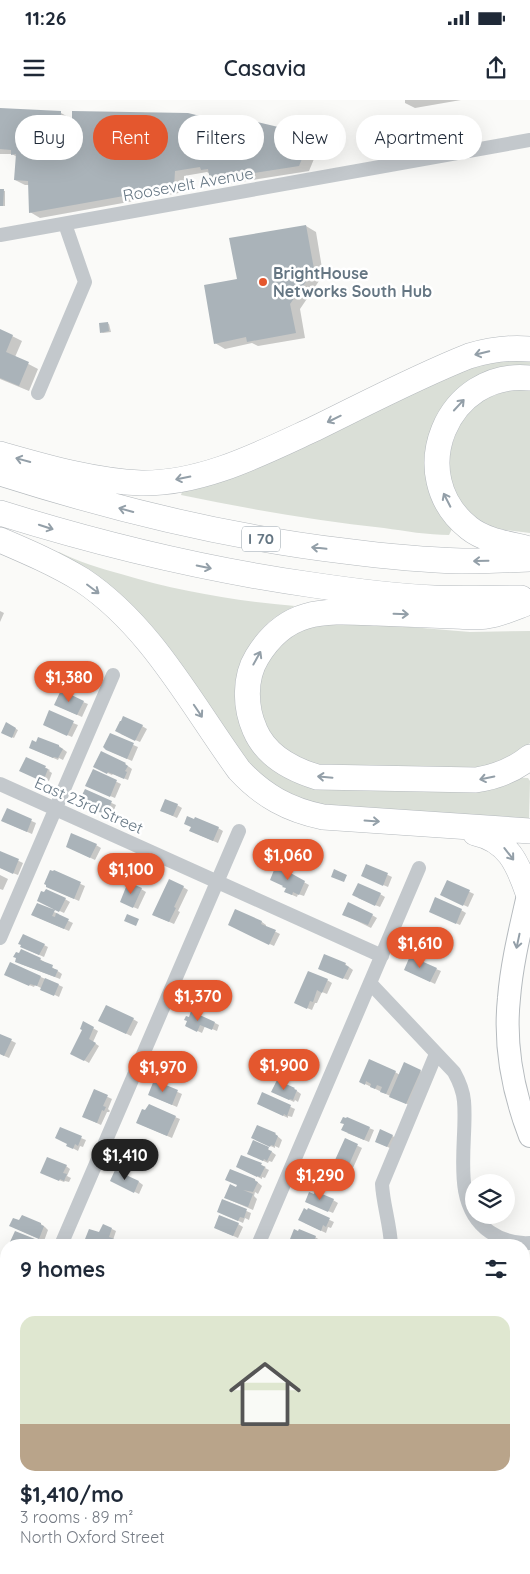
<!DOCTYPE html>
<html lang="en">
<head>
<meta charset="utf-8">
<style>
  body { margin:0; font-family:Quicksand,sans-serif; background:#f6f6f7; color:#1f2937; height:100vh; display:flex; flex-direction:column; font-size:19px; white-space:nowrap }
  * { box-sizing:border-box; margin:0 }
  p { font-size:16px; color:#747a83 }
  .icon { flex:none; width:28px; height:28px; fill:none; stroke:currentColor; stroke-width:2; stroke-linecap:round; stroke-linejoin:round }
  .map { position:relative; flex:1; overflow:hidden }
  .side { position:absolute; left:0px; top:1139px; width:530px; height:336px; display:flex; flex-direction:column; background:#fff; border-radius:20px 20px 0 0; box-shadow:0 5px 20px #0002 }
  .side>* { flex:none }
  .banner { position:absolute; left:15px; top:15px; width:500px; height:45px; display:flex; gap:10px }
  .fabs { position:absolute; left:465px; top:1074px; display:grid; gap:10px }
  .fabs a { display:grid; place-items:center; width:50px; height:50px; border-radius:50%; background:#fff; box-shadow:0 5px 20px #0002; font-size:25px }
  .price { position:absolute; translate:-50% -42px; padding:0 11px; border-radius:18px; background:#e4572e; color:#fff; font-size:16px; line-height:32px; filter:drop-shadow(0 1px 2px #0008) }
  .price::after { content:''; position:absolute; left:50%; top:30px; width:15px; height:11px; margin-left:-8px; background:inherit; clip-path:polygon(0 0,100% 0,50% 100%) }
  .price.selected { background:#222; color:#fff }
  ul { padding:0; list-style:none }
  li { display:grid; align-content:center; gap:10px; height:265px; padding:0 20px }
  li+li { border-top:1px solid #e0e1e3 }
  li span { display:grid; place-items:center; height:155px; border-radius:15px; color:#555 }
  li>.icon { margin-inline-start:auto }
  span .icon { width:90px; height:90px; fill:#fffc; stroke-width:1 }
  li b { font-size:21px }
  h2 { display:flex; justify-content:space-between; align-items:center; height:60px; padding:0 20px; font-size:21px }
  .tag { padding:0 18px; border-radius:22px; background:#fff; box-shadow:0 5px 20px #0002; font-size:18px; line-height:45px }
  .tag.selected { background:#e4572e; color:#fff }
  .status { display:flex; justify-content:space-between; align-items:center; height:35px; padding:0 25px; background:#fff; direction:ltr }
  .status svg { height:14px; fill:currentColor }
  header { display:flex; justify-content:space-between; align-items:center; height:65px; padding:0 20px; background:#fff; font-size:22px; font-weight:600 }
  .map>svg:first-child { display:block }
  .green { fill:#dadfd7 }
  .shadow { fill:#0003 }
  .building { fill:#aab3b9 }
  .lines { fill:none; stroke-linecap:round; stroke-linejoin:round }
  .primary-casing { stroke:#b5babe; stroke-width:24 }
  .motorway-casing { stroke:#b4b9bd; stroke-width:26 }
  .minor { stroke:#c3c8cc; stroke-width:14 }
  .tertiary { stroke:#c3c8cc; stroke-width:18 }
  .primary { stroke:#fff; stroke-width:22 }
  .motorway { stroke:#fff; stroke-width:25 }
  .oneway { stroke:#939fa8 }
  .poi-dot { fill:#e4572e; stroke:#fff; stroke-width:2 }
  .labels { text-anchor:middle; stroke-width:5; stroke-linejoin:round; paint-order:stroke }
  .shield { fill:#fff; stroke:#939fa8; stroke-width:1 }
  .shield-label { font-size:15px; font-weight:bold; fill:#657683 }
  .street-label { font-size:16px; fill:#657683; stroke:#fff }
  .poi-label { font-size:16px; font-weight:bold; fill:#657683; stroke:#fff; text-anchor:start }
</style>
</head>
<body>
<div class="status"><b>11:26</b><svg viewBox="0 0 49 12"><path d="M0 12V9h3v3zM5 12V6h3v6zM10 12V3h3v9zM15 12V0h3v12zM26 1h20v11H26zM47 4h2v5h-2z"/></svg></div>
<header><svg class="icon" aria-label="menu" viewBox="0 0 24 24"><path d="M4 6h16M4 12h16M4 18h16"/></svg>Casavia<svg class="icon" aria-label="share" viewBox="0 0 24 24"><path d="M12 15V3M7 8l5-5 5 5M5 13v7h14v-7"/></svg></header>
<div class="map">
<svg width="530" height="1474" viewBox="0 0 530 1474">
  <rect width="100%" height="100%" fill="#fafaf8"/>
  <path class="green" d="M530 257V272L446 309 452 429 449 435C428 435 405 431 384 428 316 421 248 409 181 395L183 389 469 263Z
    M509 290H530V433L497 429 476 419 459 401 449 376V353L461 320 479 301Z
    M59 452C79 462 99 468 121 474 177 491 236 501 295 506 274 516 261 526 250 546L271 667 528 678 530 681 529 721 326 710 269 691 58 454Z
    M327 520 470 532 530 531V643L513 659 491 670 299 666 262 628 256 588 261 571 283 538Z
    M530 1337V1374L524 1367V1342Z"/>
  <path class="shadow" d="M405 0H461L415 8 405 3Z
    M0 10 61 13 70 18V31L234 26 236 18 312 36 321 42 309 71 221 85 211 79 210 74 207 72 184 76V92L40 118 30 112 29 85H25L15 80 17 57 12 54H0Z
    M463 23 468 26 470 39 445 43 441 40Z
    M0 90 5 91V106H0Z
    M306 126 316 132 323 174 319 175V181L300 209 305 238 258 246 252 243 225 249 215 243 238 180Z
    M107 223 109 224 111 232 103 233 101 232Z
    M0 230 22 241 15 257 38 269 29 291 0 279Z
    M0 511 4 513 0 522Z
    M83 602 88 604 82 617 60 607Z
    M73 623 78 625 72 637 49 627Z
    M6 624 18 630 14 638 2 632Z
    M142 626 147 629 140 642 121 634Z
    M110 635 138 647 132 661 112 652Z
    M59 646 67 652 63 660 59 658 58 660 35 650Z
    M26 658 50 670 49 671 52 673 49 681 47 680 46 682 25 673Z
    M125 664 132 669 128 680 113 674 112 675 99 669Z
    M94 671 121 684 115 698 91 688Z
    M85 691 116 705 111 717 84 705Z
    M177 705 182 708 177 718 166 713Z
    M7 710 36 723 32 734 7 723Z
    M218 728 223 731 218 743 195 733Z
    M96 745 101 748 95 760 72 749Z
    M0 752 23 763 18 775 0 768Z
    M367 765 392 777 388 787 367 778Z
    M277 767 309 785 304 796 298 794 297 797 290 794Z
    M54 772 85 786 79 801 52 789Z
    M0 775 8 779 3 790 0 789Z
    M447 781 474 794 468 807 446 797Z
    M183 787 188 790 178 811 180 812 174 824 158 817Z
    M141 789 146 792 138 809 126 804Z
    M380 794 385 797 380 807 358 798Z
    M65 799 70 802 64 813 43 803Z
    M461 810 466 813 460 825 435 814Z
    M236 811 262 822 266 825V827L280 834 274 846 234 827Z
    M54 812 59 814 58 816 73 823 69 831 37 817Z
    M372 815 377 818 371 828 349 817Z
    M44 845 48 847 44 857 26 849Z
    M40 859 62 874 60 879 21 864Z
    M10 863 63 887 59 897 35 885 34 887 10 877Z
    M345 864 353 870 348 880 324 871Z
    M436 869 441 871 435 884 410 872Z
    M327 880 332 883 327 894 322 892 317 903H315L312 910 300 905Z
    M133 919 138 922 131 936 105 923Z
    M84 923 98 931 93 942 99 946 89 963 72 953 84 930Z
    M215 923 219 925 217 931 205 926 202 933 187 926Z
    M0 935 16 943 9 958 0 954Z
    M304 958 310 961 309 962 311 963 304 980 292 975Z
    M420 971 427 975 413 1007 361 982 395 972 400 975Z
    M155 982 182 994 177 1007 154 997Z
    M294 989 301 994 298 1002 295 1000 294 1002 277 994Z
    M95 991 112 999 108 1009 110 1011 109 1012H107L101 1025 88 1019Z
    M263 994 295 1009 292 1017 288 1016V1018L263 1006Z
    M145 1012 175 1017 180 1019 172 1038 142 1025Z
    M369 1028 374 1030 369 1042 347 1033Z
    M275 1034 282 1040 279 1048 275 1046V1048L257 1040Z
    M392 1036 397 1038 392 1049 381 1044Z
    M81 1038 86 1040 83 1047 80 1046 78 1051 67 1045Z
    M346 1040 362 1048 353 1068 341 1062Z
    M268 1049 276 1055 272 1062 269 1061 268 1063 253 1056Z
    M242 1056 266 1067 265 1068 269 1070 265 1078 262 1077V1079L242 1069Z
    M66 1066 70 1069 67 1076 71 1078 69 1082 65 1081 64 1082 46 1075Z
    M111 1080 139 1082 143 1085 139 1094Z
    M255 1080 262 1086 258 1094 255 1092 254 1096 257 1099 253 1110 230 1100 236 1088Z
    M333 1100 338 1103 333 1113 311 1104Z
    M223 1101 251 1113 249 1120 245 1118 243 1123 223 1114Z
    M308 1110 334 1122 331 1128 328 1127 326 1133 305 1123Z
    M20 1122 41 1124 45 1127 48 1130 44 1141 15 1128Z
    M238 1124 243 1127 238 1138 220 1130Z
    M112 1129 116 1131 113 1140 121 1144 120 1145H96L100 1134Z
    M315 1137 320 1140 317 1145H300Z
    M0 1164 6 1167V1192L0 1189V1181L2 1178 5 1179 6 1176 0 1173Z
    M0 1212 6 1215V1228L0 1225Z
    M149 1469H181L186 1472 185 1474H161Z"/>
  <path class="building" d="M0 8 61 11V29L72 30V11L188 13 233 24 236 17 312 35 299 66 210 80 208 69 201 70 200 67 175 71 174 87 29 113 28 81 14 80 16 54 11 55V50L0 49Z
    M463 22 466 37 440 41 437 26Z
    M0 89H4L3 106H0Z
    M306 125 314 169 310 170V176L290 204 296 233 247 242 246 237 214 244 204 185 237 179 229 138Z
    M108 222 109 231 100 233 99 223Z
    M0 229 13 235 6 252 29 262 19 286 0 278Z
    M61 590 84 601 77 615 54 605Z
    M49 610 74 621 67 636 43 625Z
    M123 616 143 625 135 641 115 631 120 621H121Z
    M6 622 16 628 12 638 1 633Z
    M110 633 134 643 127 659 106 650 103 647Z
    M38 637 59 645V647L63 649 58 658 54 657 53 658 29 648 32 640 36 642Z
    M101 651 126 663 125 664 128 666 125 671 127 672 124 679 108 672 107 674 93 667Z
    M26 657 46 666 45 668 48 669 44 679H42L41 681 19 671Z
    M93 669 117 680 110 697 85 686Z
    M85 689 112 701 106 715 78 703Z
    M165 699 178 704 173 716 160 711Z
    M7 708 32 719 27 732 1 721Z
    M187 716 194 719 195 717 219 727 213 741 189 731 191 727 184 724Z
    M71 733 97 744 90 758 66 747Z
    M0 751 19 759 13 774 0 768Z
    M366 764 388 773 383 786 361 776Z
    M276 765 305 781 299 795 293 792 292 795 284 792 286 788 282 787 283 786 270 780Z
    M334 769 347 775 344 782 331 777Z
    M50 770 53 771 54 770 81 782 74 799 46 787V785L44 784Z
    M169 779 184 786 174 807 176 808 169 822 152 815Z
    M447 780 470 790 463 806 440 795Z
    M128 782 142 788 133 808 120 802Z
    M358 783 381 793 375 806 352 795Z
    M46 789 66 798 59 812 37 801 41 791 44 792Z
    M435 797 462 809 456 824 429 812Z
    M348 802 373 814 368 825 342 815Z
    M37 803 55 810 52 816 55 817 56 813 69 819 64 829 31 815Z
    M235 809 262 821 261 824 276 830 269 845 228 825Z
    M127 814 139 819 136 826 124 821Z
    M23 834 45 844 39 855 20 847 21 845 18 844Z
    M21 849 41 858 40 860 53 865 52 868 58 870 55 877 15 862 16 858 13 857 16 852 19 853Z
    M324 854 346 863 345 865 349 867 343 879 318 869Z
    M410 856 437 868 430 882 404 870Z
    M10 862 41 876 37 886 30 884 29 886 4 875Z
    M308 871 328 879 322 893 317 890 313 902 310 901 307 909 294 903Z
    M45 878 59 884 54 896 40 890Z
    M106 905 134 918 126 934 98 921Z
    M191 911 215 922 212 930 200 925 197 932 185 926 187 921 184 920 186 916 189 917Z
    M83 921 94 927 89 939 96 943 84 961 70 954 82 930 80 929Z
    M0 934 12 939 4 956 0 954Z
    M289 952 302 957 303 956 307 960 299 979 286 973 291 961 286 959Z
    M369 959 396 971 386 994 380 992 382 987 377 985 375 989 370 987 371 984 366 981 365 985 359 982Z
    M404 962 421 970 406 1004 389 997Z
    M154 980 178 990 172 1005 148 995Z
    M277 980 295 988 294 989 297 990 293 1000 290 999 289 1000 271 992Z
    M94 989 108 995 103 1006 106 1007 104 1011 102 1010 97 1023 82 1017Z
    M262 992 291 1005 287 1016 284 1014 283 1016 257 1004Z
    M149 1004 176 1016 167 1036 136 1023 142 1009 145 1010Z
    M343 1017 346 1018 347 1017 370 1027 364 1040 341 1030 344 1024 340 1023Z
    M257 1025 276 1033 275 1034 278 1036 274 1046 271 1045 270 1047 251 1038Z
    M60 1027 82 1036 78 1046 75 1044 73 1049 66 1046 67 1044 55 1038Z
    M380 1029 393 1035 387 1047 375 1042Z
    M345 1038 358 1044 348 1067 335 1060Z
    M253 1040 269 1047 268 1050 272 1051 267 1061 264 1059 263 1061 247 1054Z
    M241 1055 262 1063 261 1065 265 1067 260 1077 257 1076V1077L236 1067Z
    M47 1057 67 1065 63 1073 67 1074 64 1081 60 1079 59 1081 40 1073Z
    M230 1069 255 1079V1081L258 1082 253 1092 243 1090 253 1094 248 1107 224 1098 230 1084 236 1087 237 1085 225 1080Z
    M115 1070 139 1081 134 1093 110 1081Z
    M315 1091 334 1099 328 1112 305 1102 309 1092 314 1094Z
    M222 1099 247 1109 244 1118 240 1117 238 1121 217 1112Z
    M304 1108 307 1110 308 1108 330 1118 326 1127 323 1125 321 1131 298 1120Z
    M22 1115 41 1123V1125L44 1126 39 1139 9 1126 13 1118 19 1120Z
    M219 1115 239 1123 233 1136 214 1128Z
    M103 1124 112 1128 109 1137 117 1140 115 1145H94L88 1142V1140L85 1139 89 1129 99 1132Z
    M294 1129 298 1131 299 1129 316 1136 312 1145H299L293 1142 294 1141 290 1139Z
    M15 1131 35 1139 34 1141 38 1142 37 1145H12L9 1144Z
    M0 1163 6 1166V1171L4 1176 0 1174Z
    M1 1176 6 1179V1193L0 1190Z
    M0 1193 6 1196V1210L0 1207Z
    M0 1211 6 1214 0 1229Z
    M3 1342 6 1343V1366L0 1363V1349Z
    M526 1404 530 1406V1456L524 1453V1407Z
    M142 1469H145L157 1474H140Z
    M148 1469H182L180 1474H160Z"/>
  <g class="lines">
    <g class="primary-casing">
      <path id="primary" d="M530 786C522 823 512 860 509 898 504 945 513 992 530 1036"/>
    </g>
    <g class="motorway-casing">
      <path id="motorway" d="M530 278C447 269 403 376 469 428 485 441 510 444 530 449
        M0 354C46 367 93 381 141 383 202 384 260 354 314 329 365 304 416 277 469 256 489 250 509 247 530 249
        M0 373C113 409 226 437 344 451 383 456 422 460 462 461 484 461 507 460 530 459
        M0 413C103 445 206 470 313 485 353 491 393 496 434 498 462 499 492 498 521 498
        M0 440C28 452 56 464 82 480 151 526 191 604 239 670 263 696 289 710 323 717L530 731
        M530 502C516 507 501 514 487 516 476 518 463 516 453 516 427 515 402 514 377 513 325 511 287 507 257 557 244 578 245 608 255 630 266 656 291 669 317 677L476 680C496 677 514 670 530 657
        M475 733C508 740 518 764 528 793"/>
    </g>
    <path class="minor" d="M0 135 530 40
      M38 293 85 182 65 124
      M0 684 382 856
      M0 838 113 575
      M370 883 454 972C459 981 463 990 464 1001 468 1043 449 1104 490 1132 502 1140 515 1144 530 1143
      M61 1145 239 731
      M258 1145 419 768
      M391 1145C390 1124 383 1104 382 1084L436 954
      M0 1288 6 1273
      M116 1474 119 1469
      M225 1474 227 1469"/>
    <path class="tertiary" d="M0 1456 6 1459
      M29 1469 41 1474"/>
    <use href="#primary" class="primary"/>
    <use href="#motorway" class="motorway"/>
  </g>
  <defs><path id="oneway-shaft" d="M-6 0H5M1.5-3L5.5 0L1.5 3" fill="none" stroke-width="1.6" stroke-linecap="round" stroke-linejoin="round" transform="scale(1.25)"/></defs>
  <g class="oneway">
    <use href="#oneway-shaft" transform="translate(482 253) rotate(166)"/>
    <use href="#oneway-shaft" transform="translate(459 305) rotate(-47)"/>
    <use href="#oneway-shaft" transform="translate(334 319) rotate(154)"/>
    <use href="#oneway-shaft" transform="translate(23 360) rotate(-165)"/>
    <use href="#oneway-shaft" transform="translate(183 378) rotate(169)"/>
    <use href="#oneway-shaft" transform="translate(447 400) rotate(-117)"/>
    <use href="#oneway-shaft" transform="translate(126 410) rotate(-165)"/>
    <use href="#oneway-shaft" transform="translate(46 427) rotate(18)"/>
    <use href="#oneway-shaft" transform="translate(319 448) rotate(-174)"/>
    <use href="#oneway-shaft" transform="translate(481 461) rotate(179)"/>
    <use href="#oneway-shaft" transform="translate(204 467) rotate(12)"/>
    <use href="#oneway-shaft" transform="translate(93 489) rotate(37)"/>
    <use href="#oneway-shaft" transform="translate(401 514) rotate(2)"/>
    <use href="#oneway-shaft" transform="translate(257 558) rotate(-61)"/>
    <use href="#oneway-shaft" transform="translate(198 611) rotate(56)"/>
    <use href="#oneway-shaft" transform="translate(325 677) rotate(-175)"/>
    <use href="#oneway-shaft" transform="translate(487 678) rotate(168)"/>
    <use href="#oneway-shaft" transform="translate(372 721) rotate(4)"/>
    <use href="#oneway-shaft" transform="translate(509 754) rotate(52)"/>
    <use href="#oneway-shaft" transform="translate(518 841) rotate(102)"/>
  </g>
  <circle class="poi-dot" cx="263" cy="182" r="5"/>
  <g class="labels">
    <rect class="shield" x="242" y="426.5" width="38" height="25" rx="4"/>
    <g class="shield-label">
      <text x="261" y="444">I 70</text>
    </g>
    <g class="street-label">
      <text transform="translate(188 84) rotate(-10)" y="6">Roosevelt Avenue</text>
      <text transform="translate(89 705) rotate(24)" y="6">East 23rd Street</text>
    </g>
    <g class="poi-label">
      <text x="273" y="179">BrightHouse<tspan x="273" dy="18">Networks South Hub</tspan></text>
    </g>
  </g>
</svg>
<div class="fabs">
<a><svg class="icon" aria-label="layers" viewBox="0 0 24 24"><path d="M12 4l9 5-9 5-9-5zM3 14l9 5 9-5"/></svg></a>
</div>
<b class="price" style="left:69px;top:603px">$1,380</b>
<b class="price" style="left:288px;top:781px">$1,060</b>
<b class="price" style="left:131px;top:795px">$1,100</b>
<b class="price" style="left:420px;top:869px">$1,610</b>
<b class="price" style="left:198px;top:922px">$1,370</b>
<b class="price" style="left:284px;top:991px">$1,900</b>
<b class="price" style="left:163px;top:993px">$1,970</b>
<b class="price selected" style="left:125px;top:1081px">$1,410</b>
<b class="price" style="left:320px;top:1101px">$1,290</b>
<div class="banner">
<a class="tag">Buy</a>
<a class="tag selected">Rent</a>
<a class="tag">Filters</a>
<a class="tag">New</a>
<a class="tag">Apartment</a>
</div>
<section class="side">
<h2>9 homes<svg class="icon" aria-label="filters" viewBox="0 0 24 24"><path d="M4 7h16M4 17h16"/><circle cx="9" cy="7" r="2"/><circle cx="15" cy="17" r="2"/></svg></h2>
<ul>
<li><span style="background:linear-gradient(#dfe7d0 70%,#b9a48a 0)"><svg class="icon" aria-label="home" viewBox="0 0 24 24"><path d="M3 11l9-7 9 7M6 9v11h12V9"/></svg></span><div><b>$1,410/mo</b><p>3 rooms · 89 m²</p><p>North Oxford Street</p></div></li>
</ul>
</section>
</div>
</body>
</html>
